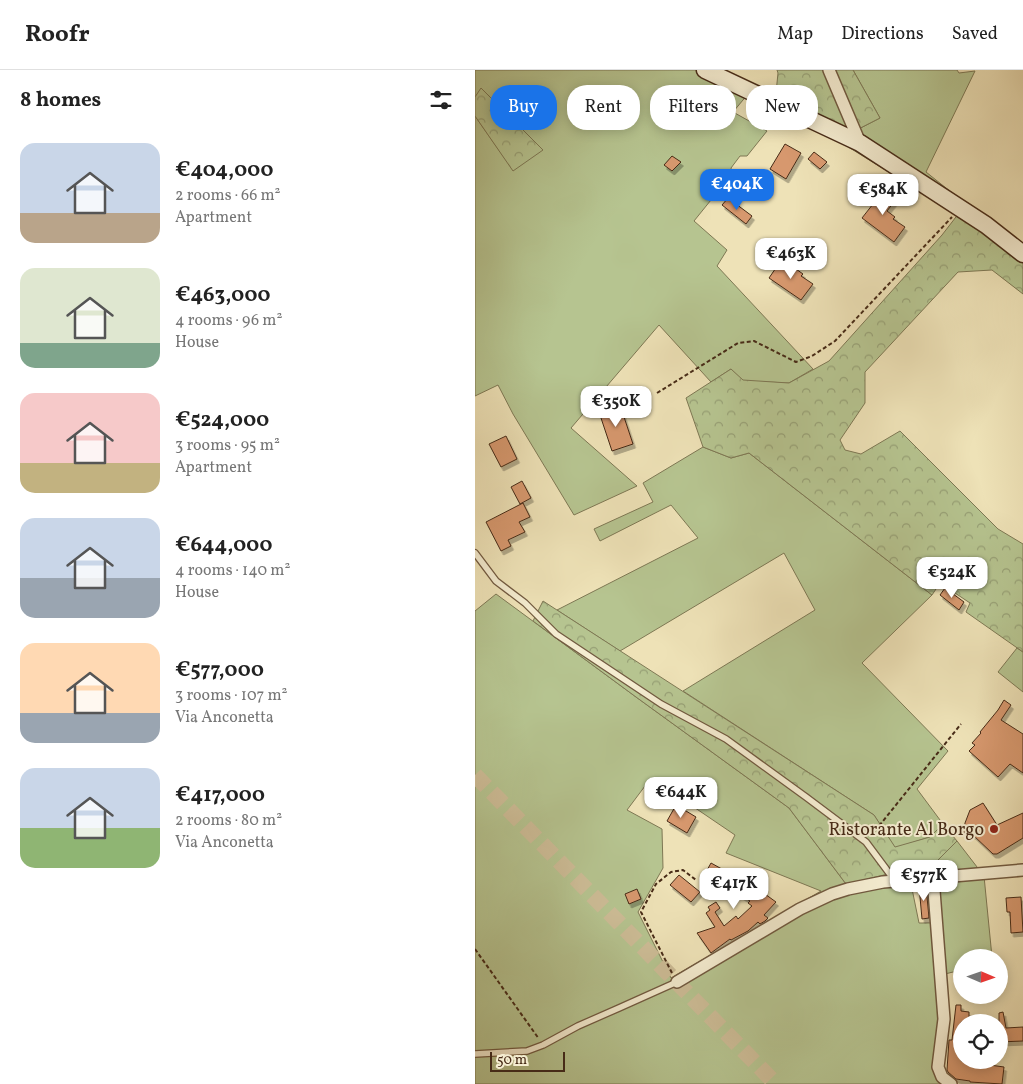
<!DOCTYPE html>
<html lang="en">
<head>
<meta charset="utf-8">
<style>
  body { margin:0; font-family:Vollkorn,serif; background:#f2f2f2; color:#222; height:100vh; display:flex; flex-direction:column; font-size:19px; white-space:nowrap }
  * { box-sizing:border-box; margin:0 }
  p { font-size:16px; color:#767676 }
  .icon { flex:none; width:28px; height:28px; fill:none; stroke:currentColor; stroke-width:2; stroke-linecap:round; stroke-linejoin:round }
  .map { position:relative; flex:1; overflow:hidden }
  .sheet { display:flex; flex-direction:column; background:#fff; width:475px }
  .sheet>* { flex:none }
  .guide { position:absolute; left:15px; top:15px; width:458px; height:45px; display:flex; gap:10px }
  .needle { width:32px; rotate:92deg }
  .tools { position:absolute; left:478px; top:879px; display:grid; gap:10px }
  .tools a { display:grid; place-items:center; width:55px; height:55px; border-radius:50%; background:#fff; box-shadow:0 2px 12px #0003; font-size:25px }
  .scale { position:absolute; left:15px; bottom:12px; width:75px; box-sizing:border-box; padding-left:5px; border:2px solid #472b17; border-top:0; font-size:14px; line-height:18px; white-space:nowrap; color:#472b17; -webkit-text-stroke:4px #f4ecd0; paint-order:stroke }
  .price { position:absolute; translate:-50% -42px; padding:0 11px; border-radius:10px; background:#fff; color:#222; font-size:16px; line-height:32px; filter:drop-shadow(0 1px 2px #0008) }
  .price::after { content:''; position:absolute; left:50%; top:30px; width:15px; height:11px; margin-left:-8px; background:inherit; clip-path:polygon(0 0,100% 0,50% 100%) }
  .price.on { background:#1a73e8; color:#fff }
  ul { padding:0; list-style:none }
  li { display:flex; align-items:center; gap:15px; height:125px; padding:0 20px }
  li span { display:grid; place-items:center; flex:none; width:140px; height:100px; border-radius:15px; color:#555 }
  li>.icon { margin-inline-start:auto }
  span .icon { width:60px; height:60px; fill:#fffc; stroke-width:1 }
  li b { font-size:21px }
  h2 { display:flex; justify-content:space-between; align-items:center; height:60px; padding:0 20px; font-size:21px }
  .tag { padding:0 18px; border-radius:20px; background:#fff; box-shadow:0 2px 12px #0003; font-size:18px; line-height:45px }
  .tag.on { background:#1a73e8; color:#fff }
  header { display:flex; align-items:center; gap:30px; box-sizing:border-box; height:70px; padding:0 25px; background:#fff; border-bottom:1px solid #e0e0e0 }
  header strong { font-size:24px }
  nav { display:flex; gap:28px; margin-inline-start:auto; font-size:18px }
  main { display:flex; flex:1; min-height:0 }
  .map>svg:first-child { display:block }
  .green { fill:#b6c490; stroke:#7e7854; fill-rule:evenodd }
  .forest { fill:url(#forest-crowns); stroke:#7e7854 }
  .building { fill:#d7986e; stroke:#472b17; filter:url(#shadow) }
  .lines { fill:none; stroke-linecap:round; stroke-linejoin:round }
  .secondary-tunnel { stroke:#cdbd97; stroke-width:16; stroke-dasharray:16 8; stroke-linecap:butt }
  .lane-casing { stroke:#71593f; stroke-width:8 }
  .street-casing { stroke:#71593f; stroke-width:14 }
  .secondary-casing { stroke:#472b17; stroke-width:19 }
  .path { stroke:#472b17; stroke-width:2; stroke-dasharray:4 2.5; stroke-linecap:butt }
  .lane { stroke:#f4ecd0; stroke-width:5.5 }
  .street { stroke:#f4ecd0; stroke-width:11 }
  .secondary { stroke:#f4ecd0; stroke-width:16 }
  .poi-dot { fill:#8f2418; stroke:#f4ecd0; stroke-width:2 }
  .labels { text-anchor:middle; stroke-width:4; stroke-linejoin:round; paint-order:stroke }
  .poi-label { font-size:18px; fill:#472b17; stroke:#f4ecd0; text-anchor:end }
</style>
</head>
<body>
<header>
<strong>Roofr</strong>
<nav><a>Map</a><a>Directions</a><a>Saved</a></nav>
</header>
<main>
<section class="sheet">
<h2>8 homes<svg class="icon" aria-label="filters" viewBox="0 0 24 24"><path d="M4 7h16M4 17h16"/><circle cx="9" cy="7" r="2"/><circle cx="15" cy="17" r="2"/></svg></h2>
<ul>
<li><span style="background:linear-gradient(#c9d6e8 70%,#b9a48a 0)"><svg class="icon" aria-label="home" viewBox="0 0 24 24"><path d="M3 11l9-7 9 7M6 9v11h12V9"/></svg></span><div><b>€404,000</b><p>2 rooms · 66 m²</p><p>Apartment</p></div></li>
<li><span style="background:linear-gradient(#dfe7d0 75%,#7fa58c 0)"><svg class="icon" aria-label="home" viewBox="0 0 24 24"><path d="M3 11l9-7 9 7M6 9v11h12V9"/></svg></span><div><b>€463,000</b><p>4 rooms · 96 m²</p><p>House</p></div></li>
<li><span style="background:linear-gradient(#f6c9c9 70%,#c2b280 0)"><svg class="icon" aria-label="home" viewBox="0 0 24 24"><path d="M3 11l9-7 9 7M6 9v11h12V9"/></svg></span><div><b>€524,000</b><p>3 rooms · 95 m²</p><p>Apartment</p></div></li>
<li><span style="background:linear-gradient(#c9d6e8 60%,#9aa5b1 0)"><svg class="icon" aria-label="home" viewBox="0 0 24 24"><path d="M3 11l9-7 9 7M6 9v11h12V9"/></svg></span><div><b>€644,000</b><p>4 rooms · 140 m²</p><p>House</p></div></li>
<li><span style="background:linear-gradient(#ffd9b3 70%,#9aa5b1 0)"><svg class="icon" aria-label="home" viewBox="0 0 24 24"><path d="M3 11l9-7 9 7M6 9v11h12V9"/></svg></span><div><b>€577,000</b><p>3 rooms · 107 m²</p><p>Via Anconetta</p></div></li>
<li><span style="background:linear-gradient(#c9d6e8 60%,#8fb573 0)"><svg class="icon" aria-label="home" viewBox="0 0 24 24"><path d="M3 11l9-7 9 7M6 9v11h12V9"/></svg></span><div><b>€417,000</b><p>2 rooms · 80 m²</p><p>Via Anconetta</p></div></li>
</ul>
</section>
<div class="map">
<svg width="548" height="1014" viewBox="0 0 548 1014">
  <defs>
    <pattern id="forest-crowns" width="20" height="18" patternUnits="userSpaceOnUse" patternTransform="scale(1.25)"><rect width="20" height="18" fill="#b6c490"/><path d="M2 6a3 3 0 1 1 6 0M12 15a3 3 0 1 1 6 0" fill="none" stroke="#969f75"/></pattern>
    <filter id="shadow"><feDropShadow dx="2.5" dy="4" stdDeviation="0" flood-color="#0004"/></filter>
  </defs>
  <rect width="100%" height="100%" fill="#eee2b7"/>
  <filter id="stains"><feTurbulence type="fractalNoise" baseFrequency=".004" numOctaves="4"/><feColorMatrix values="0 0 0 0 .2 0 0 0 0 .09 0 0 0 0 .02 0 0 0 .5 -.17"/></filter>
  <radialGradient id="worn" r=".72"><stop offset=".6" stop-color="#630" stop-opacity="0"/><stop offset="1" stop-color="#630" stop-opacity=".3"/></radialGradient>
  <path class="green" d="M0 0H235L278 18 258 42 292 61 272 86H265L256 98 257 104 219 151 252 180 242 196 338 299 314 313 268 311 256 299 236 312 184 255 96 358 162 416 99 445 38 344 23 315 0 326V46L38 100 6 19 0 27Z
    M378 0H482L484 3 500 1 451 102 491 134 483 145 362 70 405 48Z
    M228 377 256 388 274 383 457 525 387 593 473 681 442 719 468 754 455 767 420 778 399 745 208 621 340 540 309 483 145 581 82 540 223 468 196 435 125 471 119 459 178 432 168 413Z
    M21 524 161 627 314 738 371 814 460 793 482 771 509 806 517 887 486 888V900L466 905 467 995 475 1014H0V541ZM176 708 260 765 251 783 346 821 196 908 163 842 188 798 187 759 152 740ZM459 808 462 853H444L435 809Z
    M542 578 548 582V622L523 602Z"/>
  <path class="forest" d="M302 0H378L405 48 362 70 278 18 301 23 303 3Z
    M6 18 68 80 38 101 0 46V27Z
    M491 134 548 178V224L517 200 483 202 390 302V333L365 370 370 380 386 384 425 361 523 459 548 474V582L491 542 495 533 465 513 457 525 274 383 256 388 228 377 211 328 256 299 268 310 314 313 354 291 467 165Z
    M68 531 399 745 420 777 455 767 468 754 482 771 460 793 371 814 314 738 161 627 58 551Z"/>
  <path class="building" d="M310 74 326 83 311 109 295 99Z
    M339 82 352 92 345 99 333 89Z
    M197 86 206 92 197 101 189 95Z
    M401 118 419 132 412 141 420 147 418 149 430 157 419 172 387 148 398 134 393 130Z
    M253 128 277 146 271 154 247 135Z
    M307 189 328 204 326 206 338 214 326 230 294 208Z
    M145 335 158 374 137 381 124 342Z
    M31 366 42 389 26 397 14 374Z
    M47 411 56 428 45 434 36 417Z
    M48 433 55 447 44 452 50 462 33 470 36 476 26 481 11 452Z
    M470 518 489 532 484 540 465 525Z
    M529 630 536 635 526 650 548 664V703L535 694 523 707 494 681 500 675 497 673 506 663 505 662 523 640Z
    M508 733 522 755 548 743V768L522 784H518L498 765 489 763 490 753 495 740Z
    M201 735 221 747 212 763 192 751Z
    M236 793 283 819 301 832 289 845 293 848 290 851 285 854 283 852 273 861 256 870 255 869 236 883 222 863 240 857 231 843 235 840 233 837 241 832 245 838 240 842 249 856 261 846 263 849 277 836 273 833 275 831 242 811 241 813 233 807 234 804 231 802Z
    M204 805 225 822 216 832 195 815Z
    M444 816H451L454 848 447 849Z
    M162 819 166 829 154 834 150 824Z
    M546 827 548 862 536 863 535 842H532L531 828Z
    M481 935H486V941L494 942V952H486V991L529 997 527 1014 495 1012V1011L481 1009 473 1002 472 1000 474 970H477Z
    M528 942 531 958 548 957V971L524 972V943Z"/>
  <g class="lines">
    <path class="secondary-tunnel" d="M0 705 301 1014"/>
    <g class="lane-casing">
      <path id="lane" d="M0 483 21 511 50 533 81 564 186 634 251 669 331 727 391 772 420 811
        M0 984 52 981 68 975 103 956 144 938 202 912"/>
    </g>
    <g class="street-casing">
      <path id="street" d="M354 0 385 73
        M458 808 469 949 463 997 467 1007 476 1014
        M202 912 325 839 357 824 373 819 408 812 548 800"/>
    </g>
    <g class="secondary-casing">
      <path id="secondary" d="M230 0 385 73 511 155 548 184"/>
    </g>
    <path class="path" d="M182 323 263 273 279 271 321 292 337 286 360 271 477 147
      M396 766 486 654
      M0 879 64 969
      M197 903 166 842 181 814 196 802 208 800 221 810"/>
    <use href="#lane" class="lane"/>
    <use href="#street" class="street"/>
    <use href="#secondary" class="secondary"/>
  </g>
  <circle class="poi-dot" cx="519" cy="759" r="5"/>
  <g class="labels">
    <g class="poi-label">
      <text x="509" y="765">Ristorante Al Borgo</text>
    </g>
  </g>
  <rect width="100%" height="100%" filter="url(#stains)"/>
  <rect width="100%" height="100%" fill="url(#worn)"/>
</svg>
<div class="tools">
<a><svg class="needle" viewBox="-14 -14 28 28"><path d="M0-13l5 13h-10z" fill="#e53935"/><path d="M0 13l5-13h-10z" fill="#767676"/></svg></a>
<a><svg class="icon" aria-label="locate" viewBox="0 0 24 24"><circle cx="12" cy="12" r="6"/><path d="M12 2v4M12 18v4M2 12h4M18 12h4"/></svg></a>
</div>
<div class="scale">50 m</div>
<b class="price on" style="left:262px;top:141px">€404K</b>
<b class="price" style="left:408px;top:146px">€584K</b>
<b class="price" style="left:316px;top:210px">€463K</b>
<b class="price" style="left:141px;top:358px">€350K</b>
<b class="price" style="left:477px;top:529px">€524K</b>
<b class="price" style="left:206px;top:749px">€644K</b>
<b class="price" style="left:449px;top:832px">€577K</b>
<b class="price" style="left:259px;top:840px">€417K</b>
<div class="guide">
<a class="tag on">Buy</a>
<a class="tag">Rent</a>
<a class="tag">Filters</a>
<a class="tag">New</a>
</div>
</div>
</main>
</body>
</html>
